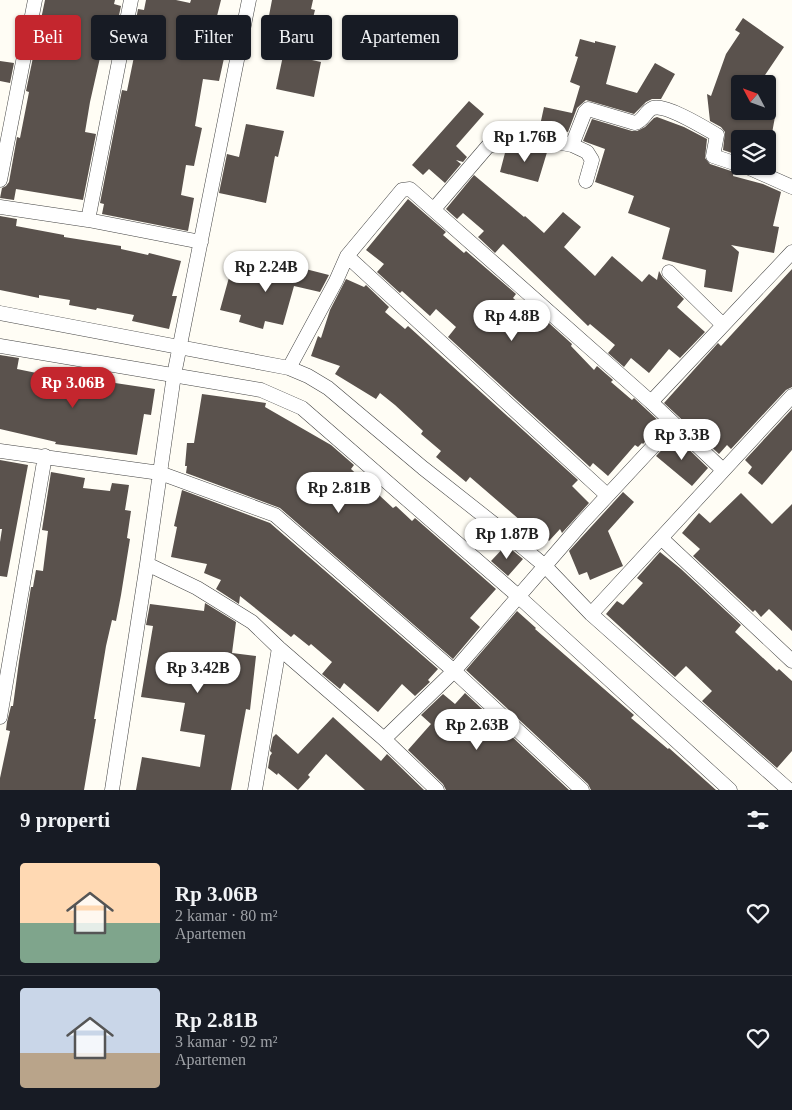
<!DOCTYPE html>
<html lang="id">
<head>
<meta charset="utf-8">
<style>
  body { margin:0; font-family:"Times New Roman",serif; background:#20242c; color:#f1f3f6; height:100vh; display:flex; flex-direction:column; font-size:19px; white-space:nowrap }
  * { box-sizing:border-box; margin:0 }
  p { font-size:16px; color:#9ea1a6 }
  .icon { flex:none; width:28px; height:28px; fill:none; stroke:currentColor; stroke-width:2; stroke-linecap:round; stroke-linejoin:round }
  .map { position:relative; height:790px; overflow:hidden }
  .drawer { display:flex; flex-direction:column; background:#171b24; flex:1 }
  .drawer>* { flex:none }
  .top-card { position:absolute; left:15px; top:15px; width:500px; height:45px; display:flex; gap:10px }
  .needle { width:32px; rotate:311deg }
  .tools { position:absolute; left:731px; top:75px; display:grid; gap:10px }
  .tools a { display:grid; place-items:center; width:45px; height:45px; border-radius:5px; background:#171b24; box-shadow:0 1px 4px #0004; font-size:25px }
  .price { position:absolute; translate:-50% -42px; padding:0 11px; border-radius:18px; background:#fff; color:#222; font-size:16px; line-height:32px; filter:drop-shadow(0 1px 2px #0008) }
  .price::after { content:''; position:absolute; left:50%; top:30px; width:15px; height:11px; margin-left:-8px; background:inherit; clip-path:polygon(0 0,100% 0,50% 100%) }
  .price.on { background:#c4262e; color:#fff }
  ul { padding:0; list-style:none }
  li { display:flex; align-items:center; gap:15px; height:125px; padding:0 20px }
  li+li { border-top:1px solid #363941 }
  li span { display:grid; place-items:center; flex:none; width:140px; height:100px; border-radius:5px; color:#555 }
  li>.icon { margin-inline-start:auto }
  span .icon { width:60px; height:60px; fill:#fffc; stroke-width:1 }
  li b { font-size:21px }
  h2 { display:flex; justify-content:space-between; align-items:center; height:60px; padding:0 20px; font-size:21px }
  .pill { padding:0 18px; border-radius:5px; background:#171b24; box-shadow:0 1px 4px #0004; font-size:18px; line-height:45px }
  .pill.on { background:#c4262e; color:#fff }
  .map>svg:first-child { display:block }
  .building { fill:#5a524d }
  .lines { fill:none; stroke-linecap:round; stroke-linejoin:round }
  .street-casing { stroke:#444; stroke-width:15 }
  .street { stroke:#fff; stroke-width:14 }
</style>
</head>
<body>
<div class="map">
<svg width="792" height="790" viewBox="0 0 792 790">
  <rect width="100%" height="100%" fill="#fffdf5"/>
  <path class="building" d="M45 0H115L114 4 121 6 118 20 109 18 90 102 85 132 96 134 83 200 16 189 14 200 0 198 2 188 6 186 9 182 17 137 20 138 29 92 26 91Z
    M146 0H176L190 3 191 0H221L212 36 228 40 219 81 203 79 195 126 202 128 194 166 186 165 181 195 194 198 188 231 102 214 104 204 100 203 122 90 127 91 137 42 132 41 138 9 144 10Z
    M272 0H313L311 9 315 10 303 58 321 62 314 97 276 89 284 51 263 47Z
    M743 18 784 47 759 84H740V111H776L771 139H740L738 155 723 150 725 132 721 127 710 121 707 94 711 96 726 54 740 33 735 30Z
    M580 39 595 43V41L616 46 606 84 637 93 655 63 675 74 661 99H652L646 102 634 114 586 100 577 108 568 132 553 129 552 132 539 130 544 107 572 113 580 86 570 82 578 57 575 56Z
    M0 61 14 63 10 83 0 81Z
    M469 101 484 114 456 146 467 157 463 162 456 160 461 164 445 183 429 169 423 175 412 165Z
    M657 117 684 127 707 139 705 158 710 164 734 172 733 176 763 184 781 192 773 226 779 227 774 253 731 245 739 252 732 292 704 287 706 270 662 259 670 228 628 213 634 196 595 182 605 149 583 141 592 119 632 131H637L645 127 654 118Z
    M246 124 284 131 278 157 275 156 266 203 219 193 227 154 239 157Z
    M525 145 548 149 538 182 500 172 506 149 523 154Z
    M474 175 524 217 525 216 544 233 563 212 581 227 564 247 595 276 612 256 642 282 649 274 657 280 659 271 663 278 684 299 677 307 705 332 680 358 669 349 649 373 631 358 624 367 608 353 615 345 590 324 588 326 503 244 495 253 478 237 484 231 463 213 457 219 446 209Z
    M408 199 446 232 443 235 464 253 466 251 516 294 513 298 536 318 539 314 572 344 571 346 594 370 597 366 613 380 611 382 632 400 634 398 662 424 643 444 642 443 638 447 635 445 608 476 593 463 590 467 448 337 456 327 436 309 430 316 402 291 400 293 377 272 384 264 366 250Z
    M0 216 17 219 16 226 64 235V237L121 246V249L148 255 149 253 181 261 172 296H177L169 329 132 321 134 315 97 308 96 310 69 305 70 300 39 295V298L0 290Z
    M233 263 283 276 286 264 329 275 320 292 294 286 283 325 265 321 263 329 239 322 241 315 220 310Z
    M792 269V387L786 390 731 449 727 445 719 454 664 403 718 343 721 346Z
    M346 279 364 287 366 285 389 307 385 312 405 329 408 326 578 480 572 486 589 503 562 533 560 529 549 541 544 536 535 546 514 529 521 521 470 477 466 482 436 457 441 451 421 434 423 431 395 405 380 393 376 399 335 374 340 366 311 356 318 336 321 338 330 310Z
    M0 355 19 358 17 369 61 378 62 375 155 389 151 415 144 414 137 455 55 444 56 442 0 429Z
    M202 394 266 403 265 407 331 445 354 465 351 469 393 508 396 506 412 521 415 518 496 589 470 618 480 627 453 659 280 508 186 473 187 466H185L187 443H194Z
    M792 409V450L762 485 748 473 752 467 745 460Z
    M675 436 708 468 692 486 656 456Z
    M0 460 28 465 7 577 0 576V542L2 529H0Z
    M51 472 85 478 83 488 110 491 112 483 129 485 125 510 131 511 127 538 130 539 121 595 116 621 112 620 106 646 94 719H96L84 790H0V778L10 731 6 730 7 722 11 706H13L19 661 31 587H33L36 570 43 571 48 531 42 530Z
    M182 490 270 523 438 669 428 680 430 682 415 696 402 684 378 712 344 683 340 689 322 674 332 662 311 644 309 646 294 634 291 637 240 596 239 604 216 589 221 580 204 573 207 564 171 557 177 527 174 526Z
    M623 492 634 502 608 531 623 566 590 580 587 572 579 575 569 551Z
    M741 493 772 524 792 504V631L769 609 761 617 755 610 753 612 693 556 700 549 682 533 699 513 710 523Z
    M506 545 523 559 508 576 491 561Z
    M660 552 681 569 741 625 735 632 777 671 779 669 792 681V751L777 768 702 701 712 691 686 666 675 677 606 614 617 601 623 605 643 583 637 578Z
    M205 603 236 622 232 653 256 656 250 710 246 709 231 790H136L142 757 200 767 205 735 180 731 185 703 141 697 153 626 146 625 150 604 204 611Z
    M517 611 536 628 535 629 634 715 631 718 668 749 669 748 716 790H591L588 784 466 670Z
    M465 693 569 790H446L443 784 408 750 431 724 421 715 443 694 455 704Z
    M333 717 381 761 387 754 424 790H365L326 754 308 775 310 777 298 790 278 773 277 775 268 768 270 756 272 753 270 751 273 737 276 734 298 754Z"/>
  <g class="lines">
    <g class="street-casing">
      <path id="street" d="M572 145 585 112 588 109 635 123C644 121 645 111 653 108 666 104 705 128 717 135L713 156 740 165
        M745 166 792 187
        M0 180 35 0
        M0 207 88 220 201 242
        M434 209 488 146 497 144 505 138 525 136 572 145 587 152 592 160 586 181
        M88 220 131 0
        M347 256 607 495
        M669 272 723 325
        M0 313 289 368
        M0 346 261 390 302 408 518 596 730 790
        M651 402 792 252
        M0 451 160 473 275 515 454 671 582 790
        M723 470 651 402 410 189 402 190 347 256 336 281 289 368 308 376 328 388 423 468 508 535 545 566 591 614 789 790
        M661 538 792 661
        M147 564 197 588 252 622 279 648 384 739 437 790
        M591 614 792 396
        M0 717 45 456
        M384 739 454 671 582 523 674 424
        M112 790 147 564 174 375 249 0
        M255 790 279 648"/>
    </g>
    <use href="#street" class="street"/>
  </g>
</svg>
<div class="tools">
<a><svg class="needle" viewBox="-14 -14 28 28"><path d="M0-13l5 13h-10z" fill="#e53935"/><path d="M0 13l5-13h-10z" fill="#9ea1a6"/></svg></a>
<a><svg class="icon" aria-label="layers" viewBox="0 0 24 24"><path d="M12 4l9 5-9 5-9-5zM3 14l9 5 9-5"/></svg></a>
</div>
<b class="price" style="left:525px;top:163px">Rp 1.76B</b>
<b class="price" style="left:266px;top:293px">Rp 2.24B</b>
<b class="price" style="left:512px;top:342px">Rp 4.8B</b>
<b class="price on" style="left:73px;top:409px">Rp 3.06B</b>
<b class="price" style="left:682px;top:461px">Rp 3.3B</b>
<b class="price" style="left:339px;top:514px">Rp 2.81B</b>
<b class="price" style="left:507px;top:560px">Rp 1.87B</b>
<b class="price" style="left:198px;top:694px">Rp 3.42B</b>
<b class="price" style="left:477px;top:751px">Rp 2.63B</b>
<div class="top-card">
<a class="pill on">Beli</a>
<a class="pill">Sewa</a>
<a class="pill">Filter</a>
<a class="pill">Baru</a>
<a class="pill">Apartemen</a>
</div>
</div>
<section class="drawer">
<h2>9 properti<svg class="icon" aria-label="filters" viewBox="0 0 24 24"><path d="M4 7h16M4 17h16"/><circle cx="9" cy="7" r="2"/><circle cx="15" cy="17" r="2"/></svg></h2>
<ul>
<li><span style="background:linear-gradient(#ffd9b3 60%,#7fa58c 0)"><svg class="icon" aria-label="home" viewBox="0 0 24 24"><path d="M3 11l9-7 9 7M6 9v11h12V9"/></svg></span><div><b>Rp 3.06B</b><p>2 kamar · 80 m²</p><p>Apartemen</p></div><svg class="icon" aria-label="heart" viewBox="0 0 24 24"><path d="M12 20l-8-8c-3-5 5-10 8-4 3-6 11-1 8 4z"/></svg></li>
<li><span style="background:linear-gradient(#c9d6e8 65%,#b9a48a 0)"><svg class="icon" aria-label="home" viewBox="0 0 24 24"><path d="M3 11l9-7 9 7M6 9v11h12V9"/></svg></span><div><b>Rp 2.81B</b><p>3 kamar · 92 m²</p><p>Apartemen</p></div><svg class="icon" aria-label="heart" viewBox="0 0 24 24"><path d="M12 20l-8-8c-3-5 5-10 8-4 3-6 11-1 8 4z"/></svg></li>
</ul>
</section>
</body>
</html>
